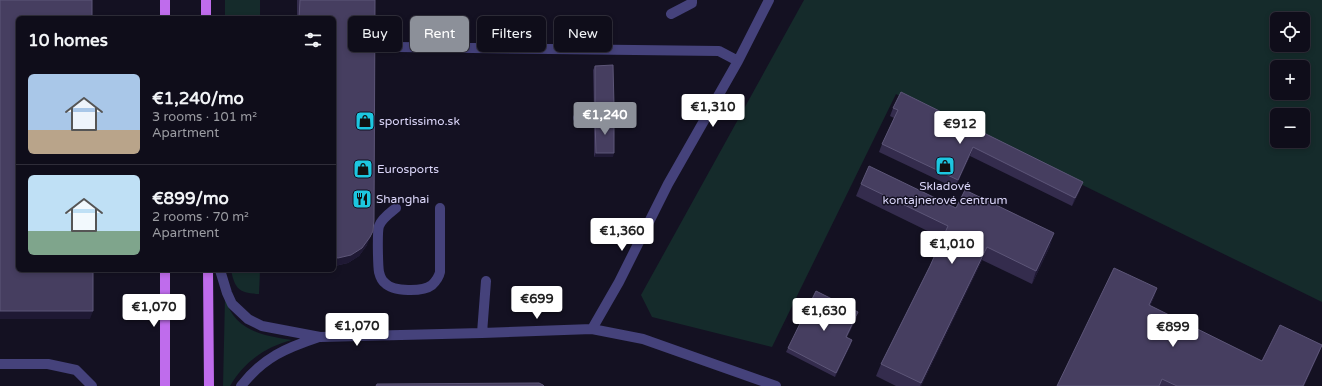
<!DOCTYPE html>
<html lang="en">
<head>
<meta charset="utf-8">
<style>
  body { margin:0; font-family:"Varela Round",sans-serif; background:#181623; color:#f1f3f6; height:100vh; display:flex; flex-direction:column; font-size:15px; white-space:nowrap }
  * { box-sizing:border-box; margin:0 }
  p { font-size:13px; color:#9b9ca2 }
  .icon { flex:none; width:22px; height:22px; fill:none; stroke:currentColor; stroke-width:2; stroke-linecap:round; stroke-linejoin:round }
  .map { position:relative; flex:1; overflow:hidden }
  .details { position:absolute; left:16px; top:16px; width:320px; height:256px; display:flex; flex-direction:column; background:#0f0d1a; border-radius:6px; box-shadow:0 2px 6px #0003,0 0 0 1px #2f2d39 }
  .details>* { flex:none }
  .banner { position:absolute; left:348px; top:16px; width:380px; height:36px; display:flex; gap:8px }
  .fabs { position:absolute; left:1270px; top:12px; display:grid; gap:8px }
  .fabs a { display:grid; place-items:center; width:40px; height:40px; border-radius:6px; background:#0f0d1a; box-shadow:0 2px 6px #0003,0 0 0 1px #2f2d39; font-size:20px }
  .price { position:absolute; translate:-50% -34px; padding:0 9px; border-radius:4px; background:#fff; color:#222; font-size:13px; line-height:26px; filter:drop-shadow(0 1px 2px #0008) }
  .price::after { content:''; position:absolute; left:50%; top:24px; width:12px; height:9px; margin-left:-6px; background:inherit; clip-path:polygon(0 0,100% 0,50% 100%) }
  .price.on { background:#8c9099; color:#fff }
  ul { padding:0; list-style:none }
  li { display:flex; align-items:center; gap:12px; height:100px; padding:0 12px }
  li+li { border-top:1px solid #2f2d39 }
  li span { display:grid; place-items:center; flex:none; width:112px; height:80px; border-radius:6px; color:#555 }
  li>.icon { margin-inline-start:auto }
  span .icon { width:48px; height:48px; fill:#fffc; stroke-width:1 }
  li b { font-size:17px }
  h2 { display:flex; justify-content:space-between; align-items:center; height:48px; padding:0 12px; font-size:17px }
  .tag { padding:0 14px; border-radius:6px; background:#0f0d1a; box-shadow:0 2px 6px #0003,0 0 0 1px #2f2d39; font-size:14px; line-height:36px }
  .tag.on { background:#8c9099; color:#fff }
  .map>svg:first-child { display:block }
  .green { fill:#152b2b; fill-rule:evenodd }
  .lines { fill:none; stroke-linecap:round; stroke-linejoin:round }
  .minor { stroke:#45427b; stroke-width:10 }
  .major { stroke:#bf6cec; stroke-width:10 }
  .wall { fill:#342c4d }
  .shaded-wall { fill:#1f1934 }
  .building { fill:#463e60; stroke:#5d5678 }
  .labels { text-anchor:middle; stroke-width:3; stroke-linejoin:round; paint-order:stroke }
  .poi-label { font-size:12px; fill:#dcd7fa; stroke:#141122; text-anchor:start }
</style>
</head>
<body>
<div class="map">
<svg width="1322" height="386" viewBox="0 0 1322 386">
  <rect width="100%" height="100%" fill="#141122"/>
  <path class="green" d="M225 0H260V18H225Z
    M804 0H1322V302L896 94 772 347 652 317 641 295ZM1277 19H1303V45H1277ZM1277 67H1303V93H1277ZM1277 115H1303V141H1277Z
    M231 270H260L259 294C240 293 235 290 231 270Z
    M225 298C234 330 262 336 292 340 265 347 244 362 230 386H223Z"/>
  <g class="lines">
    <path class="minor" d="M671 14 692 3V0
      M397 47 719 51 738 61
      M578 118 625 117
      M396 208C390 213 382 218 379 226 377 232 378 266 379 272 380 276 382 281 385 283 393 292 423 292 432 285 436 281 439 277 440 272V208
      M220 270 227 293 232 304 248 319 262 326 320 337 482 333 592 329 643 339 776 386
      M592 329 619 282 668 184 738 61 769 0
      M482 333 486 281
      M0 364H48L76 370 92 386
      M241 386C264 357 286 348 319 337"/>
    <path class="major" d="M165 0V18
      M206 0V18
      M208 270 209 386
      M165 386V270"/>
  </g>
  <path class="wall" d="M297 0H375L367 245 359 256 348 263 335 266 334 18H297Z
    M595 66 614 106 612 111H594L593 70Z
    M893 108 1080 190 1072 206 970 156 955 188 879 152 882 144 894 118 890 116Z
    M595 120 613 157H594V124Z
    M861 184 956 208 1050 246 1032 284 982 260 921 386H896L876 376 881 364 930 266 942 238 856 196Z
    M1157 288 1154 297 1150 306 1262 361 1322 346 1319 353 1304 386H1057Z
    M857 317 847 337 851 344 835 377 786 352 788 348Z"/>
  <path class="shaded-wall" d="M614 106 612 111H594L595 107Z
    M973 147 970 156 955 188 958 180Z
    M596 153H614L613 157H594Z
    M1083 182 1080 190 1072 206 1075 198Z
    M373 231 367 245 359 256 348 263 334 266V257Z
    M1054 233 1050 246 1032 284 1036 271Z
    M987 247 982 260 921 386H920Z
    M1157 288 1154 297 1146 314 1149 305Z
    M0 311H93L90 319H0Z
    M852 340 851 344 835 377 836 373Z
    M1322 346 1319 353 1304 386H1303Z"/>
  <path class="building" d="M0 0H92V18H18V270H93V311H0Z
    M300 0H375L374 220 373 231 370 237 362 248 351 255 338 258 334 257V18H299Z
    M613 65 614 106 595 107V66Z
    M901 92 1083 182 1075 198 973 147 958 180 882 144 898 110 893 108Z
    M614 119V153H596L595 120Z
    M869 166 956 208 965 190 1054 233 1036 271 987 247 921 383 881 364 930 266 948 226 861 184Z
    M1114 268 1157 288 1149 305 1262 361 1280 325 1322 345 1303 386H1177L1162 379 1159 386H1057Z
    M816 291 858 312 846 337 852 340 836 373 788 348Z
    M539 383 543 385 544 386H376L377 384Z"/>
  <defs>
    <g id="shop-square" transform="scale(1)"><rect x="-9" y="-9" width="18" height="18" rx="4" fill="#1dc7e0" stroke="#141122"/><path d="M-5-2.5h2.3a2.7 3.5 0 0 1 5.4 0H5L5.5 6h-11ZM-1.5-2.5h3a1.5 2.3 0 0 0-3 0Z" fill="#111"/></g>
    <g id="restaurant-square" transform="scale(1)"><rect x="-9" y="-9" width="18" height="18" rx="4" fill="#1dc7e0" stroke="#141122"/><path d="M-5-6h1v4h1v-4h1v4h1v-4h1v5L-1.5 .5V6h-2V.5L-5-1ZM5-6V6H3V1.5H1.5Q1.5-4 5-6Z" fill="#111"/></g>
  </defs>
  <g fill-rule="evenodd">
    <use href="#shop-square" x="365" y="121"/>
    <use href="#shop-square" x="945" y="166"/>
    <use href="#shop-square" x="363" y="169"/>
    <use href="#restaurant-square" x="362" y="199"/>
  </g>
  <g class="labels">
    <g class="poi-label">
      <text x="379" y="125">sportissimo.sk</text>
      <text x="377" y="173">Eurosports</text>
      <text x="945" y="190" text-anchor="middle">Skladové<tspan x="945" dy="14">kontajnerové centrum</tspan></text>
      <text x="376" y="203">Shanghai</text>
    </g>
  </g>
</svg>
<div class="fabs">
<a><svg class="icon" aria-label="locate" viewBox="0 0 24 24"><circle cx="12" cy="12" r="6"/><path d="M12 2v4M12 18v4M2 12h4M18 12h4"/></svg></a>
<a>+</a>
<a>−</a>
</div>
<b class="price" style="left:713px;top:128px">€1,310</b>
<b class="price on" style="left:605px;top:136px">€1,240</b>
<b class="price" style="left:960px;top:145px">€912</b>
<b class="price" style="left:622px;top:252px">€1,360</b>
<b class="price" style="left:952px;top:265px">€1,010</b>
<b class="price" style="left:537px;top:320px">€699</b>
<b class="price" style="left:154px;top:328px">€1,070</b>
<b class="price" style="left:824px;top:332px">€1,630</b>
<b class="price" style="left:357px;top:347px">€1,070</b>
<b class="price" style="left:1173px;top:348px">€899</b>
<div class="banner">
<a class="tag">Buy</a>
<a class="tag on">Rent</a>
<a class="tag">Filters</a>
<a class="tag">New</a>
</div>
<section class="details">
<h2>10 homes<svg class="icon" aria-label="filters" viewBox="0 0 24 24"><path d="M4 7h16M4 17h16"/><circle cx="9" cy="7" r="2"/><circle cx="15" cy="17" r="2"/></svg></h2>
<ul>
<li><span style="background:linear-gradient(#a9c7e8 70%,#b9a48a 0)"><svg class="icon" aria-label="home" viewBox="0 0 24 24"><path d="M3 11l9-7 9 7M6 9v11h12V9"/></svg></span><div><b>€1,240/mo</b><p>3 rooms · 101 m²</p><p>Apartment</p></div></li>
<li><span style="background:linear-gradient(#bfe0f5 70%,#7fa58c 0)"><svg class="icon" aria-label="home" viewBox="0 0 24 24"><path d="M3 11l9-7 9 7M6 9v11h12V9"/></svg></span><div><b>€899/mo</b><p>2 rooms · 70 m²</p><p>Apartment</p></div></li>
</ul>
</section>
</div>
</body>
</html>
